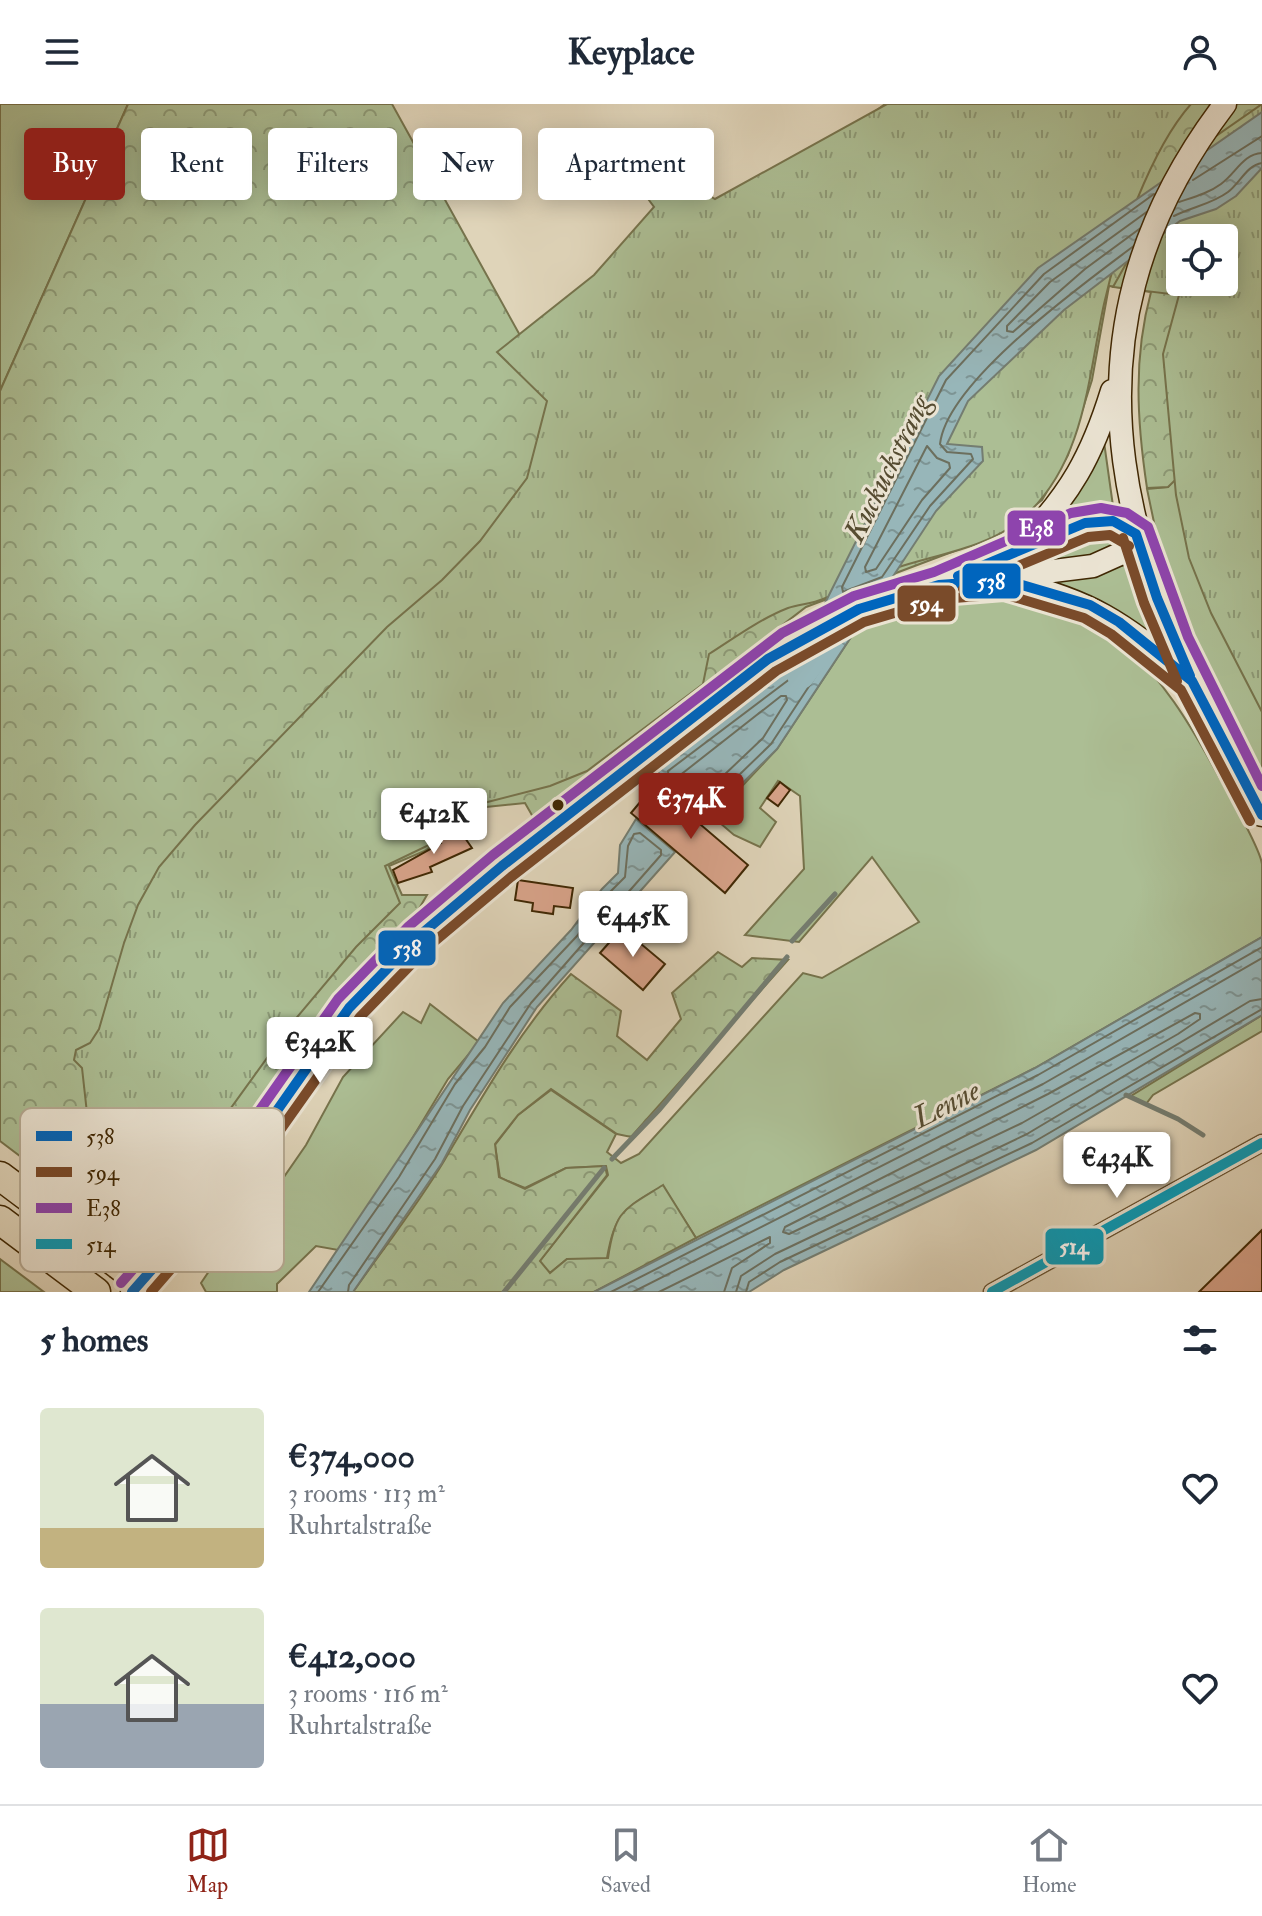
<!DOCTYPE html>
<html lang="en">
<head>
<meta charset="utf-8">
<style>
  body { margin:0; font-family:"IM FELL Double Pica",serif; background:#f6f6f7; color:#1f2937; height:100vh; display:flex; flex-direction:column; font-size:30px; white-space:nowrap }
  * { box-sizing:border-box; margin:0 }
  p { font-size:26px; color:#747a83 }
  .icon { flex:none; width:44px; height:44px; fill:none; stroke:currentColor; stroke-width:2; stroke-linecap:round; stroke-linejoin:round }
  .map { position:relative; height:1188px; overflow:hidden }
  .drawer { display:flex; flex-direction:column; background:#fff; flex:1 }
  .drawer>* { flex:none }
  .banner { position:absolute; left:24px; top:24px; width:800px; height:72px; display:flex; gap:16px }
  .controls { position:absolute; left:1166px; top:120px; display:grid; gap:16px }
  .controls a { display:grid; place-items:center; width:72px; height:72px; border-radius:8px; background:#fff; box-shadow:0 4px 20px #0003; font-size:40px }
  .price { position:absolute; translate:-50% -68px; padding:0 18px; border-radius:8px; background:#fff; color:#222; font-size:26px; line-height:52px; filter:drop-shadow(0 2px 4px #0008) }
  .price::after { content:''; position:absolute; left:50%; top:48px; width:24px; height:18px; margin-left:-12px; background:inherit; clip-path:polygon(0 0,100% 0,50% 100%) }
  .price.active { background:#8f2418; color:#fff }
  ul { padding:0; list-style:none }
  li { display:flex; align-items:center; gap:24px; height:200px; padding:0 40px }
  li span { display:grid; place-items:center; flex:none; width:224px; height:160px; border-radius:8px; color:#555 }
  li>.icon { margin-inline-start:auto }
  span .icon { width:96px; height:96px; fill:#fffc; stroke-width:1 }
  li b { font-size:34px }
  h2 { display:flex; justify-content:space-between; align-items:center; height:96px; padding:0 40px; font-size:34px }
  .tag { padding:0 28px; border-radius:8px; background:#fff; box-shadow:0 4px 20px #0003; font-size:28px; line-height:72px }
  .tag.active { background:#8f2418; color:#fff }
  header { display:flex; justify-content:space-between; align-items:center; height:104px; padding:0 40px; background:#fff; font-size:36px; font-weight:700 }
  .dock { display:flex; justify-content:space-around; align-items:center; height:112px; border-top:2px solid #e0e1e3; background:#fff; font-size:22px; color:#747a83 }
  .dock a { display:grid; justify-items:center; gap:4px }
  .dock .active { color:#8f2418 }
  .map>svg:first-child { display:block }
  .green { fill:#acbe94; stroke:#76734c; stroke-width:2 }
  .forest { fill:url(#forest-crowns); stroke:#76734c; stroke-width:2; fill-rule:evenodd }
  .park { fill:url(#park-tufts); stroke:#76734c; stroke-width:2; fill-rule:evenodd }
  .water { fill:url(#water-ripples); stroke:#747d71; stroke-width:2 }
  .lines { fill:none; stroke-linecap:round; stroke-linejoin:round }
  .shore { stroke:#6c6f5e; stroke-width:2 }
  .stream { stroke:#747d71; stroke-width:5 }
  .river { stroke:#97b6b9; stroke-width:28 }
  .building { fill:#d8a38a; stroke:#402804; stroke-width:2 }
  .street-casing { stroke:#685331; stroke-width:19 }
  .secondary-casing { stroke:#402804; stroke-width:25 }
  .highway-casing { stroke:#402804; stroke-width:31 }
  .street { stroke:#eae3d2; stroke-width:16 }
  .secondary { stroke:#eae3d2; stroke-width:22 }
  .highway { stroke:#dfd4b9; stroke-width:28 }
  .highway-bridge-casing { stroke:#402804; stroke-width:31; stroke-linecap:butt }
  .highway-bridge { stroke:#dfd4b9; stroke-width:28 }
  .bus-1-casing { stroke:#eae3d2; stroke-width:16 }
  .bus-2-casing { stroke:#eae3d2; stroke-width:16 }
  .bus-3-casing { stroke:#eae3d2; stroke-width:16 }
  .bus-4-casing { stroke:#eae3d2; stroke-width:16 }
  .bus-1 { stroke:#0065bd; stroke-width:10 }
  .bus-2 { stroke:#7a4b2a; stroke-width:10 }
  .bus-3 { stroke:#8e44ad; stroke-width:10 }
  .bus-4 { stroke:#069cba; stroke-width:10 }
  .bus-dot { fill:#402804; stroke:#eae3d2; stroke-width:3 }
  .labels { text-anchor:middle; stroke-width:6; stroke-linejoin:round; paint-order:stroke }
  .water-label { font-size:30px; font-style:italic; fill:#564c31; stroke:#eae3d2 }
  .key { fill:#eae3d2; stroke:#b7ab94; stroke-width:2 }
  .key-label { font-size:22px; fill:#402804 }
  .line-badge { stroke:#eae3d2; stroke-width:3 }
  .badge-label { font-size:22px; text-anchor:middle; font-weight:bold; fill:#fff }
</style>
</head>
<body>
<header><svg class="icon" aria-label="menu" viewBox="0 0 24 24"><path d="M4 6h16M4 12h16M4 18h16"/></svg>Keyplace<svg class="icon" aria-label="person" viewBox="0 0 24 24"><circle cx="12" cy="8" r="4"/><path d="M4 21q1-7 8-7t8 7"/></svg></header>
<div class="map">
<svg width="1262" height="1188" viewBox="0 0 1262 1188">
  <defs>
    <pattern id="forest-crowns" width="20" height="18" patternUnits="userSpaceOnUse" patternTransform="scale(2)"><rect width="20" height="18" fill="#acbe94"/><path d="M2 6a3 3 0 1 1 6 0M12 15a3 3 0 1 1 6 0" fill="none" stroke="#8d9a77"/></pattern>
    <pattern id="park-tufts" width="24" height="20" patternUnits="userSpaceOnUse" patternTransform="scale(2)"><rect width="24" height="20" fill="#acbe94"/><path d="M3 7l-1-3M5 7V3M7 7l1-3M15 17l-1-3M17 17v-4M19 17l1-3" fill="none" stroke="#8d9a77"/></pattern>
    <pattern id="water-ripples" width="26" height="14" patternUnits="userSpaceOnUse" patternTransform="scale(2)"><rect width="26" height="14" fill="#97b6b9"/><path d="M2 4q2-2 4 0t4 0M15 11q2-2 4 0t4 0" fill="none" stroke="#7d9494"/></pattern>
  </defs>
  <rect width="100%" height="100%" fill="#dfd4b9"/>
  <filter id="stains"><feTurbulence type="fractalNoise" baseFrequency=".0025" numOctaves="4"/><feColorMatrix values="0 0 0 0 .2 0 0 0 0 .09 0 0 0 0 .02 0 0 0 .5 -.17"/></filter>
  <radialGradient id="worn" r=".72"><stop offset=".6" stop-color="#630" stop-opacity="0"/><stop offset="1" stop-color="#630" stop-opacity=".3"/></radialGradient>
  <path class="green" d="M0 0H128L0 287Z
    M1262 274V672L1182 509 1160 447 1147 385 1168 383Z
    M1104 338 1114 409 1050 420Z
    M1099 423 1117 431 1118 438 1096 455 1004 462Z
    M1126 461 1152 528 1150 533 1046 475Z
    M971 495C1109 495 1158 561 1219 673 1229 690 1260 745 1262 760 1262 784 1262 809 1262 833L1035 964 696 1134 663 1082C624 1104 615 1109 607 1154L602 1157 567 1155 550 1169 539 1158 608 1071 606 1062 566 1064 525 1084 500 1074 495 1041 518 1011 551 986 616 1030 607 1048 621 1059 639 1050 803 869 822 874 919 818 872 753 799 838 745 831 804 765 800 692 778 677 760 704 776 718 760 743 734 731 713 713 777 645 855 527 906 506Z
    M430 900 479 938 448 975 392 1068 338 1146 316 1142 277 1180V1188H206L201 1179 239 1123 279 1080 306 1041 343 973 403 908 421 919Z
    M1262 911V927L1153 991 1146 1000 1131 992Z
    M0 1155 44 1188H0Z"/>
  <path class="forest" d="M128 0H392L522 235 678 110 745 85 855 23 885 0H1262V274L1198 354 1168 383 1147 384C1137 317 1133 254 1151 188L1109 182 1092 276 1068 351 1042 396 994 432 806 503 533 713 525 699 486 703 448 719 427 746 389 762 402 791H427L409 822 351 874 194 1087 140 1143 0 1037V287ZM1180 134H1224V178H1180Z
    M718 848 742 863 752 854 788 856 631 1033 617 1030 551 985 518 1011 495 1040 499 1073 525 1085 566 1064 605 1062 607 1071 540 1157 550 1169 567 1155 608 1154C615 1106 623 1106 663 1081L696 1134 594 1188H353C383 1145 417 1102 444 1057 483 991 520 926 571 870L621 907 617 932 647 956 681 915 672 889Z"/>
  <path class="park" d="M887 0H1191C1151 45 1117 141 1104 200 1088 273 1085 358 1025 412 992 443 938 450 896 464 871 472 848 485 823 495 812 500 799 500 788 504 760 515 734 534 709 550L703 580 587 667 550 682 472 702 442 719 429 741 385 762 400 799 356 843 293 918 134 1138 114 1123 93 1083 99 1048 87 1009 82 964 74 956 76 946 90 939 99 925 124 839 138 801 159 763 195 721 387 523 442 476 480 437 527 374 547 297 497 248 594 171 654 103 635 77 643 51 715 95Z
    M1262 0V608L1211 509 1189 454 1176 391 1163 250 1179 191 1113 183 1186 53ZM1180 134H1224V178H1180Z"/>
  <path class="water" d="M1262 8V64L1236 92 1216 105 1180 117 1064 206 968 297 947 340 982 343 983 357 936 407 888 480 819 511 939 272 1038 164Z
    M855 527 777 645 701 720 661 686 658 665 792 560Z
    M636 715 675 748 537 903 470 1006 442 1059 353 1188H309L503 899 571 826 602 785 618 769 620 741Z
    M1262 833V911L1036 1046 784 1166 749 1188H594L1035 964Z"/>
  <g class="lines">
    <path class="shore" d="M1193 76 1262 32
      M1179 98C1194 93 1209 89 1221 80 1236 69 1243 50 1262 49
      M1174 112C1192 103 1212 100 1228 88 1240 79 1247 61 1262 59
      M1142 123 1085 165 1013 228 1007 227V222L1050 178 1148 107
      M1135 141C1085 179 947 277 940 340L947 348 971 350 973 355 930 402 882 473 843 488 842 483 946 276 1044 170 1154 90
      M927 342 937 354 949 359 950 364 922 396 876 465 866 468 865 463Z
      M819 553 824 554 825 558 771 640 703 706H698L669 682 668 667Z
      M781 592H786L787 596 763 634 702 692 697 693 679 677V672Z
      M1195 909 1200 910V915L1178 930 1022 1019 789 1130 783 1128 785 1123 1048 990Z
      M318 1188 399 1073 455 980 485 943 510 903 577 832 608 790 625 773 628 742 634 730 640 729 661 746V751L531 899 463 1002 435 1055 349 1181 348 1188
      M611 1188 1038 971 1262 843
      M633 1188 1043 980 1262 854
      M659 1188 770 1133V1139L732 1164 724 1188
      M736 1188 741 1172 775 1150 1027 1030 1250 897 1262 895
      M746 1188 749 1178 780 1158 1032 1039 1262 905"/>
    <path class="stream" d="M792 837 835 790
      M1126 991 1178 1015 1203 1031
      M612 1055 660 1005 787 853
      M504 1188 604 1064"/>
    <path class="river" d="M801 571 855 498"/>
  </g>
  <path class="building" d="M780 678 790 686 778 702 767 694Z
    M660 686 748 761 725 789 631 709 641 697 646 702Z
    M456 721 472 744 430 763 432 768 398 779 393 766 441 739 438 733Z
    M518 776 573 784 570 804 554 802 553 810 532 807 533 799 515 796Z
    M622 824 665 860 643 886 600 849Z
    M1262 1126V1188H1199Z"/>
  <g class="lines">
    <g class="street-casing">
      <path id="street" d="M992 1188 1262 1039"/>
    </g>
    <g class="secondary-casing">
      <path id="secondary" d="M1225 0C1041 242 1128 474 1262 711
        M1022 440C1070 391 1092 352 1112 287
        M1005 476C1092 497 1120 517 1188 573
        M951 480 1093 462 1122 449 1136 430
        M132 1188 219 1089 325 936 382 867 502 762 751 567 791 540 859 505 939 481 1075 422C1100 414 1114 417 1136 430"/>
    </g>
    <g class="highway-casing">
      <path id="highway" d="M0 1072 119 1161
        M0 1116 96 1188"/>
    </g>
    <use href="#street" class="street"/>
    <use href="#secondary" class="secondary"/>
    <use href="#highway" class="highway"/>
    <g class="highway-bridge-casing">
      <path id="highway-bridge" d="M119 1161 153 1188"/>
    </g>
    <use href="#highway-bridge" class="highway-bridge"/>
    <g class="bus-1-casing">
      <path id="bus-1" d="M1136 430 1157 494 1190 572
        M958 472 1085 419 1113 417 1136 430
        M132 1188 219 1089 349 904 419 832 502 762 768 555 859 505 939 481 1005 476 1090 501 1119 518 1192 577 1262 711"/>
    </g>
    <g class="bus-2-casing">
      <path id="bus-2" d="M1123 434 1144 499 1177 577
        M963 485 1088 433 1110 431 1129 442
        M151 1188 230 1097 360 913 429 842 511 773 776 567 864 518 942 495 1004 490 1084 514 1111 530 1181 586 1250 717"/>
    </g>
    <g class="bus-3-casing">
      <path id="bus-3" d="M121 1179 208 1080 338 895 409 822 493 751 782 529 854 492 934 468 1071 409 1101 404 1127 409 1148 423 1188 533 1262 682"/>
    </g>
    <g class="bus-4-casing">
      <path id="bus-4" d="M992 1188 1262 1039"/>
    </g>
    <use href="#bus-1" class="bus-1"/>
    <use href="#bus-2" class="bus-2"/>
    <use href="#bus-3" class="bus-3"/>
    <use href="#bus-4" class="bus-4"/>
  </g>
  <circle class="bus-dot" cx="558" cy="701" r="7"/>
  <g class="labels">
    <g class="water-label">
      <text transform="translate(887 364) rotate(-64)" y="10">Kuckuckstrang</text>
      <text transform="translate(946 1000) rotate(-27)" y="10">Lenne</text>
    </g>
  </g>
  <rect x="20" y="1004" width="264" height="164" rx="12" class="key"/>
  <rect x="36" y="1027" width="36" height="10" fill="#0065bd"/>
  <rect x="36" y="1063" width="36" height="10" fill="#7a4b2a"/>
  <rect x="36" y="1099" width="36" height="10" fill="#8e44ad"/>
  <rect x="36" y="1135" width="36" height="10" fill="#069cba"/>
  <g class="key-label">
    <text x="86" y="1040">538</text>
    <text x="86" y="1076">594</text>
    <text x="86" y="1112">E38</text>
    <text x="86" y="1148">514</text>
  </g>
  <g class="line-badge">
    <rect x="1006" y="405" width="61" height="38" rx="8" fill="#8e44ad"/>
    <rect x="961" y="458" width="61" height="38" rx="8" fill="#0065bd"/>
    <rect x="896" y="480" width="61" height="39" rx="8" fill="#7a4b2a"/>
    <rect x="377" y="825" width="60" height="38" rx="8" fill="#0065bd"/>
    <rect x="1044" y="1123" width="61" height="39" rx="8" fill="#069cba"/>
  </g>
  <g class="badge-label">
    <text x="1036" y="432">E38</text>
    <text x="991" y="485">538</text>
    <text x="926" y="507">594</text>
    <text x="407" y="852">538</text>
    <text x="1074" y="1150">514</text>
  </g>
  <rect width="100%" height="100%" filter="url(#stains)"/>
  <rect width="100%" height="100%" fill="url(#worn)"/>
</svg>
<div class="controls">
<a><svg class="icon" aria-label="locate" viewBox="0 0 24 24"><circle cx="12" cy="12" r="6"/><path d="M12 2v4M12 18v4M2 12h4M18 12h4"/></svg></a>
</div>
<b class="price active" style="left:691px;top:737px">€374K</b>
<b class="price" style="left:434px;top:752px">€412K</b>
<b class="price" style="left:633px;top:855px">€445K</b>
<b class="price" style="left:320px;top:981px">€342K</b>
<b class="price" style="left:1117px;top:1096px">€434K</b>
<div class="banner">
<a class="tag active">Buy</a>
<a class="tag">Rent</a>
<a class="tag">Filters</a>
<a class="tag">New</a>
<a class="tag">Apartment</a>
</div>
</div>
<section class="drawer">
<h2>5 homes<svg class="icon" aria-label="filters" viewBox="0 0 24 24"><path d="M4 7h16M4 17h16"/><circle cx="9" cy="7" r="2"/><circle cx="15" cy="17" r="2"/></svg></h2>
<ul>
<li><span style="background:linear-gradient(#dfe7d0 75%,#c2b280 0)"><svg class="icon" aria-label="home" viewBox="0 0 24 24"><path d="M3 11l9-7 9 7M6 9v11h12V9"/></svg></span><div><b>€374,000</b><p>3 rooms · 113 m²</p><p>Ruhrtalstraße</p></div><svg class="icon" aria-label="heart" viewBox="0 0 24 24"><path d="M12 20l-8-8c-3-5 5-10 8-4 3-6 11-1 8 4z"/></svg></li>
<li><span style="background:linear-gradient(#dfe7d0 60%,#9aa5b1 0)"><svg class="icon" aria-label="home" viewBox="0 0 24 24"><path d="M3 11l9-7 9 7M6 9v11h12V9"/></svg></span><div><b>€412,000</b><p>3 rooms · 116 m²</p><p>Ruhrtalstraße</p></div><svg class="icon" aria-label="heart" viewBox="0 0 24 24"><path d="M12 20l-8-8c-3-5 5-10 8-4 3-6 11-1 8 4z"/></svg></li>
</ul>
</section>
<nav class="dock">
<a class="active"><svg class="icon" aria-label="map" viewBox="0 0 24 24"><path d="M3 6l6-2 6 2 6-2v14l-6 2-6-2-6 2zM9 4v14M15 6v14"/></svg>Map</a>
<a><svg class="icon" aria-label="saved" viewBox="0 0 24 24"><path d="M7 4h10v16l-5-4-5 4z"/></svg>Saved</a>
<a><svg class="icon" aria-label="home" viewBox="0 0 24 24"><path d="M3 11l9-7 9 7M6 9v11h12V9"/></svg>Home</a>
</nav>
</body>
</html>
